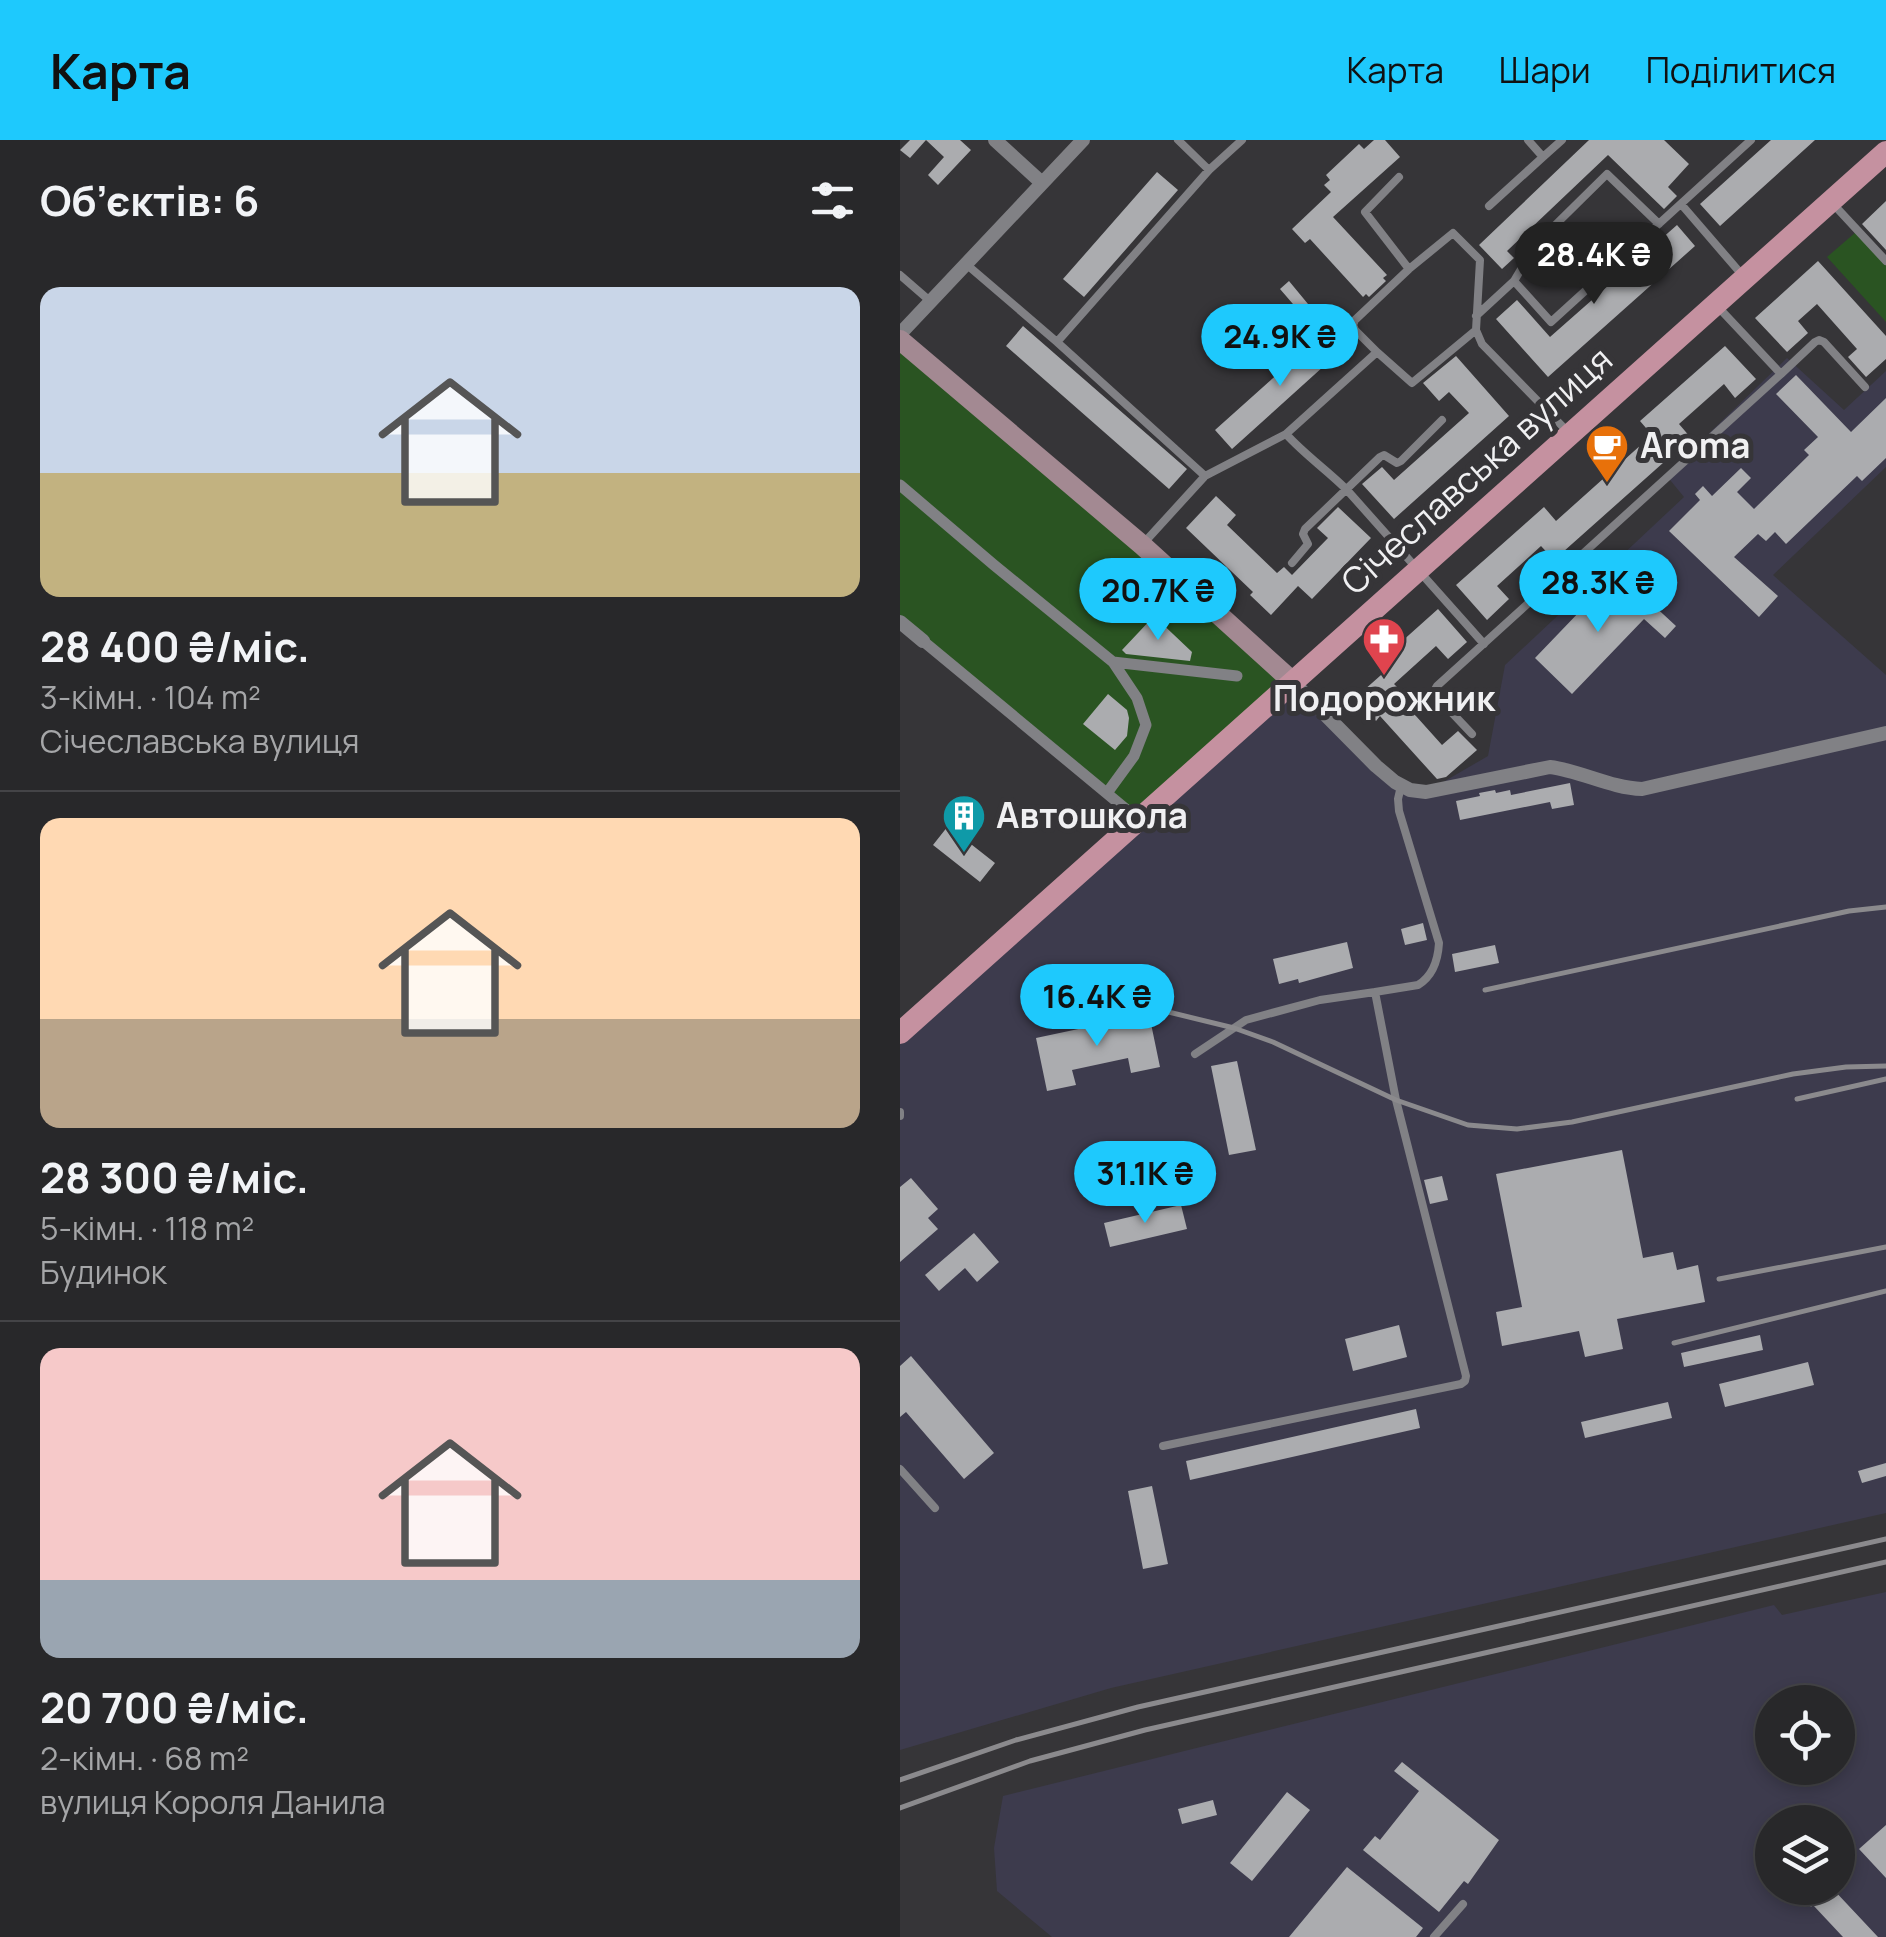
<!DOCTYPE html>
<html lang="uk">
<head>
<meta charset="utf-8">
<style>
  body { margin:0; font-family:Manrope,sans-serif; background:#343436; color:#f1f3f6; height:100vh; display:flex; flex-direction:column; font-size:38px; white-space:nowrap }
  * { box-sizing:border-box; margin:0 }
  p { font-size:32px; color:#a5a6a8 }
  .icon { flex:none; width:55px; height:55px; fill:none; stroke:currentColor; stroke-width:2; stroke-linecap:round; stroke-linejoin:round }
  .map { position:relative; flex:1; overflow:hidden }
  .details { display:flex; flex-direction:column; background:#28282a; width:900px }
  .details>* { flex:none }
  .tools { position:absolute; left:855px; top:1545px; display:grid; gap:20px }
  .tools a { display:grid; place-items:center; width:100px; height:100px; border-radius:50%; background:#28282a; box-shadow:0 5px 15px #0003,0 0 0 2px #444447; font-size:50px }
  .price { position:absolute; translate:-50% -85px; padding:0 22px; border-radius:35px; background:#1ec9fd; color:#111; font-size:32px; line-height:65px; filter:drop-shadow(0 2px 5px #0008) }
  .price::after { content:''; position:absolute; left:50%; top:60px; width:30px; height:22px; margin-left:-15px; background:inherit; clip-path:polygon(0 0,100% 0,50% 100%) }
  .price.current { background:#222; color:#fff }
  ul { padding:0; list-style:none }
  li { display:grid; align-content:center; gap:20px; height:530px; padding:0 40px }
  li+li { border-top:2px solid #444447 }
  li span { display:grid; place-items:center; height:310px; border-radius:20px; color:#555 }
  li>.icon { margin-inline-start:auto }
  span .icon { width:180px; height:180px; fill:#fffc; stroke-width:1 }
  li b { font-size:42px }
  h2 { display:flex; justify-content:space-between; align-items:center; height:120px; padding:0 40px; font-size:42px }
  header { display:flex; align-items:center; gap:60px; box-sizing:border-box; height:140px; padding:0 50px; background:#1ec9fd; color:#111 }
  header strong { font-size:48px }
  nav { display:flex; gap:55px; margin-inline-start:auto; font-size:35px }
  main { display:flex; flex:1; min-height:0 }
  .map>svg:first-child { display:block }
  .industrial { fill:#3d3b4d; fill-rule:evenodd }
  .green { fill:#2a5422 }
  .building { fill:#abacaf }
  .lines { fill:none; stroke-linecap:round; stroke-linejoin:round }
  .service { stroke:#818185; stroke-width:8 }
  .pedestrian { stroke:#818185; stroke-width:11 }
  .minor { stroke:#818185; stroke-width:14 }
  .secondary { stroke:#a38992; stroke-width:20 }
  .primary { stroke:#c591a0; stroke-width:22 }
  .rail { stroke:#8b8a8d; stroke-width:5 }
  .labels { text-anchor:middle; stroke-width:10; stroke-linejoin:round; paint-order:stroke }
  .poi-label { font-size:35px; font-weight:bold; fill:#f0f0f2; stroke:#363538; text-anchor:start }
  .street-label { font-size:35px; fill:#f0f0f2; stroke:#363538 }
</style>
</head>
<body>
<header>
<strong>Карта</strong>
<nav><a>Карта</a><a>Шари</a><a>Поділитися</a></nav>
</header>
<main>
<section class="details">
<h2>Об’єктів: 6<svg class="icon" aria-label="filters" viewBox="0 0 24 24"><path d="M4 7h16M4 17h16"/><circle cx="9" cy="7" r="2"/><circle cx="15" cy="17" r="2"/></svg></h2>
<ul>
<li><span style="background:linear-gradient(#c9d6e8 60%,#c2b280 0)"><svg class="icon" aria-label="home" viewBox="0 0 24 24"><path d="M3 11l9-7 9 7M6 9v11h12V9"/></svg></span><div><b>28 400 ₴/міс.</b><p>3-кімн. · 104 m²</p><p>Січеславська вулиця</p></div></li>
<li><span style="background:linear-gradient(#ffd9b3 65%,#b9a48a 0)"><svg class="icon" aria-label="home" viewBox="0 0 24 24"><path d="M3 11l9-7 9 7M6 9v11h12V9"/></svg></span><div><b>28 300 ₴/міс.</b><p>5-кімн. · 118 m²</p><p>Будинок</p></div></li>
<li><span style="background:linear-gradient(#f6c9c9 75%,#9aa5b1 0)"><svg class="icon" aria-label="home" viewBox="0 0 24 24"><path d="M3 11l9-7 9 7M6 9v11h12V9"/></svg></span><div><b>20 700 ₴/міс.</b><p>2-кімн. · 68 m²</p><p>вулиця Короля Данила</p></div></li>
</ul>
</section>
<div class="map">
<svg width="986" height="1797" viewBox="0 0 986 1797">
  <rect width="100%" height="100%" fill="#363538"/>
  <path class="industrial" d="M887 218 944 270 986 231V327L873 435 986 535V1373L211 1548 0 1610V893L393 542 475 626 526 652 588 616 605 525 784 357 766 335Z
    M986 1452V1797H152L97 1751 94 1708 103 1656 874 1465 882 1475ZM872 1562H938V1628H872ZM872 1682H938V1748H872Z"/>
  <path class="green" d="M956 92 986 125V182L927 117Z
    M0 200 393 542 239 680 0 478Z"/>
  <path class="building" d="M10 0H60L71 10 38 45 28 35 44 17 26 0 10 18 0 10Z
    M474 0H485L500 17 433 77 487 135 483 138 486 141 469 157 466 154 463 157 410 99 405 103 392 89 431 52 424 45 430 40 426 35 459 4 464 9Z
    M689 0H764L789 24 768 47 777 56 764 69 708 15 607 111 614 118 602 129 579 105Z
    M871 0H915L820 86 800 64Z
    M257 32 278 50 184 157 163 139Z
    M986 61V110L962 84Z
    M777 85 795 106 648 237 596 179 617 160 650 197Z
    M918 121 986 196V219L966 237 948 217 957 209 917 164 898 181 908 193 887 212 855 178Z
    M389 141 408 164 399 171 380 149Z
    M123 186 287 329 269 349 106 206Z
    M428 189 445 207 332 309 315 290Z
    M825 206 856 239 835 258 824 244 779 284 791 298 654 420 641 406 597 446 609 459 587 480 556 445 644 367 656 381 752 295 740 281Z
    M556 216 609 276 494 379 462 344 482 327 494 340 569 273 549 252 539 261 523 243Z
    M896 235 951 292 986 258V318L962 341 957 336 886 404 875 392 866 401 858 394 834 417 878 456 859 477 769 391 800 360 795 354 803 346 812 356 841 328 851 338 837 352 854 369 909 315 904 310 918 297 876 254Z
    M316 356 336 375 327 385 377 433 384 427 392 435 428 398 417 388 438 367 471 398 412 459 398 446 371 475 350 455 353 452 286 388Z
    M707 443 726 462 737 450 776 486 765 498 744 479 672 554 635 518Z
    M538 469 567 502 548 519 536 506 494 544 502 552 498 556 542 605 558 591 577 610 546 637 537 639 480 576 476 581 455 558 489 528 481 520Z
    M254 476 292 512 290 521 226 514 222 510Z
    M208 554 227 570 229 578 227 596 215 610 183 584Z
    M670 643 674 665 652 669 650 662 560 680 556 661 580 656 579 653 595 650 596 653 610 650 611 655Z
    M48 686 95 723 80 742 33 705Z
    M523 783 527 800 505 805 501 789Z
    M447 802 453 828 399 843 398 839 379 844 373 819Z
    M595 805 599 823 555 832 552 814Z
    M249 874 260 927 231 933 228 918 172 930 176 945 147 951 136 898Z
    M337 921 356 1010 329 1015 311 926Z
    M722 1010 743 1118 773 1112 777 1130 798 1125 805 1162 717 1179 723 1209 685 1217 679 1191 602 1206 596 1172 622 1167 596 1034Z
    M542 1036 548 1060 530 1064 524 1040Z
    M11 1038 38 1069 28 1078 38 1089 0 1122V1047Z
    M281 1065 287 1089 210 1107 204 1083Z
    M74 1093 99 1122 77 1142 65 1128 39 1151 25 1135Z
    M499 1185 507 1217 453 1231 445 1199Z
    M860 1195 863 1210 784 1227 781 1213Z
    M11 1216 94 1313 64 1339 6 1272 0 1277V1226Z
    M908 1222 914 1245 825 1267 819 1244Z
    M768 1262 772 1278 685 1298 681 1282Z
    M516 1269 520 1288 290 1340 286 1321Z
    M986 1323V1336L962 1343 958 1331Z
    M252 1346 268 1424 243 1429 228 1351Z
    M502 1622 599 1700 568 1744 564 1741 539 1772 463 1710 475 1696 480 1700 519 1651 494 1631Z
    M387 1652 410 1670 352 1741 330 1723Z
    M313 1660 317 1675 282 1684 278 1669Z
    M986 1685V1738L959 1709Z
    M447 1727 523 1788 516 1797H389Z
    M892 1748H932L978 1797H943L913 1765 911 1767Z"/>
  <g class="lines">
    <path class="service" d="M278 0 309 30 342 0
      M643 17 662 0
      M499 37 465 72 509 129
      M781 64 843 136
      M589 66 643 17 628 0
      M935 66 986 121
      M66 124 157 202
      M0 135 30 161
      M614 141 636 104 707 34 759 84
      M819 168 881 234 915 202 919 200 924 202 965 247
      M576 176 614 141 651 182 851 0
      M477 212 512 243 576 190
      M305 336 386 294
      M242 405 305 336 157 202 309 30
      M392 423 408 404 403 394 405 389 480 317 484 315 497 323 501 321 542 280
      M584 504 447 350C427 330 405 315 386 294L477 212 455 190 453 185 455 180 509 129 553 93 580 120 576 190 582 204 668 292
      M572 594 536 556 534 551 537 546 881 234
      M295 914 346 880 420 860 475 852
      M0 972V976
      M263 1306 561 1244 565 1241 566 1236 496 960 475 852 518 845C533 836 538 820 539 803L499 671 498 659 501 646
      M0 1329 35 1368
      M534 1797 563 1764"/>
    <path class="pedestrian" d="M0 345 94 425 213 522 337 536
      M23 501 239 680
      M207 653 234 616 246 585 237 558 213 522"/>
    <path class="minor" d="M95 0 142 43
      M0 194 183 0
      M0 482 23 501
      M393 542 476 626 495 642 510 650 526 652 650 627C681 631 711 648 742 649L986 593"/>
    <path class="secondary" d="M0 200 242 405 393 542"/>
    <path class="primary" d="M0 893 986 12"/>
    <path class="rail" d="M585 850 949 771 986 767
      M252 868 334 888 373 902 496 960 568 985 617 989 672 982 893 934 946 927 986 926
      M897 959 986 939
      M819 1139 986 1107
      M774 1203 986 1151
      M0 1640 116 1600 238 1567 986 1399
      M0 1668 130 1621 245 1590 986 1422"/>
  </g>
  <defs>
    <g id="cafe-pin" transform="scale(2.25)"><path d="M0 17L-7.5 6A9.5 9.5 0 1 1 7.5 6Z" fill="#e8710a" stroke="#363538"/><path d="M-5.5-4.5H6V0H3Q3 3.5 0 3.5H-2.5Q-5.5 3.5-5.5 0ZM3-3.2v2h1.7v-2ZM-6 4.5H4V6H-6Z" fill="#fff"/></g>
    <g id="pharmacy-pin" transform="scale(2.25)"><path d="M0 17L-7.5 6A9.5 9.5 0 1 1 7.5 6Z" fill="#e0444e" stroke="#363538"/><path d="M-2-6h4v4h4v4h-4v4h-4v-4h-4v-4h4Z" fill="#fff"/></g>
    <g id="building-pin" transform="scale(2.25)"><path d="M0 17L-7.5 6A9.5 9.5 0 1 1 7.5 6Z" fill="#0f9aa8" stroke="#363538"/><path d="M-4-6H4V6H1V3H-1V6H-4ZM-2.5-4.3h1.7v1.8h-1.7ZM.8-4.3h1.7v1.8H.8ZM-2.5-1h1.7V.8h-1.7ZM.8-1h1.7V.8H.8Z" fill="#fff"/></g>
  </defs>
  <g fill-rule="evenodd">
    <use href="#cafe-pin" x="707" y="306"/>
    <use href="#pharmacy-pin" x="484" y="499"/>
    <use href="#building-pin" x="64" y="676"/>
  </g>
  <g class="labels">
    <g class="poi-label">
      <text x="740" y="318">Aroma</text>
      <text x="484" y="571" text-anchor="middle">Подорожник</text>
      <text x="96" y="688">Автошкола</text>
    </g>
    <g class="street-label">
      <text transform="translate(577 331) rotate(-42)" y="12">Січеславська вулиця</text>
    </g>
  </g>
</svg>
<div class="tools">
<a><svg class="icon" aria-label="locate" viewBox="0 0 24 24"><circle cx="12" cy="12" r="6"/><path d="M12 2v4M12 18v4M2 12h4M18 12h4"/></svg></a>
<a><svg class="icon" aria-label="layers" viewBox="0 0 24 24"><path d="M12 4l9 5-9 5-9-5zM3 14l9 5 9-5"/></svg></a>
</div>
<b class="price current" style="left:694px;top:167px">28.4K ₴</b>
<b class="price" style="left:380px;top:249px">24.9K ₴</b>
<b class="price" style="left:698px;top:495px">28.3K ₴</b>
<b class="price" style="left:258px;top:503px">20.7K ₴</b>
<b class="price" style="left:197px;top:909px">16.4K ₴</b>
<b class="price" style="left:245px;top:1086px">31.1K ₴</b>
</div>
</main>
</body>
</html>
